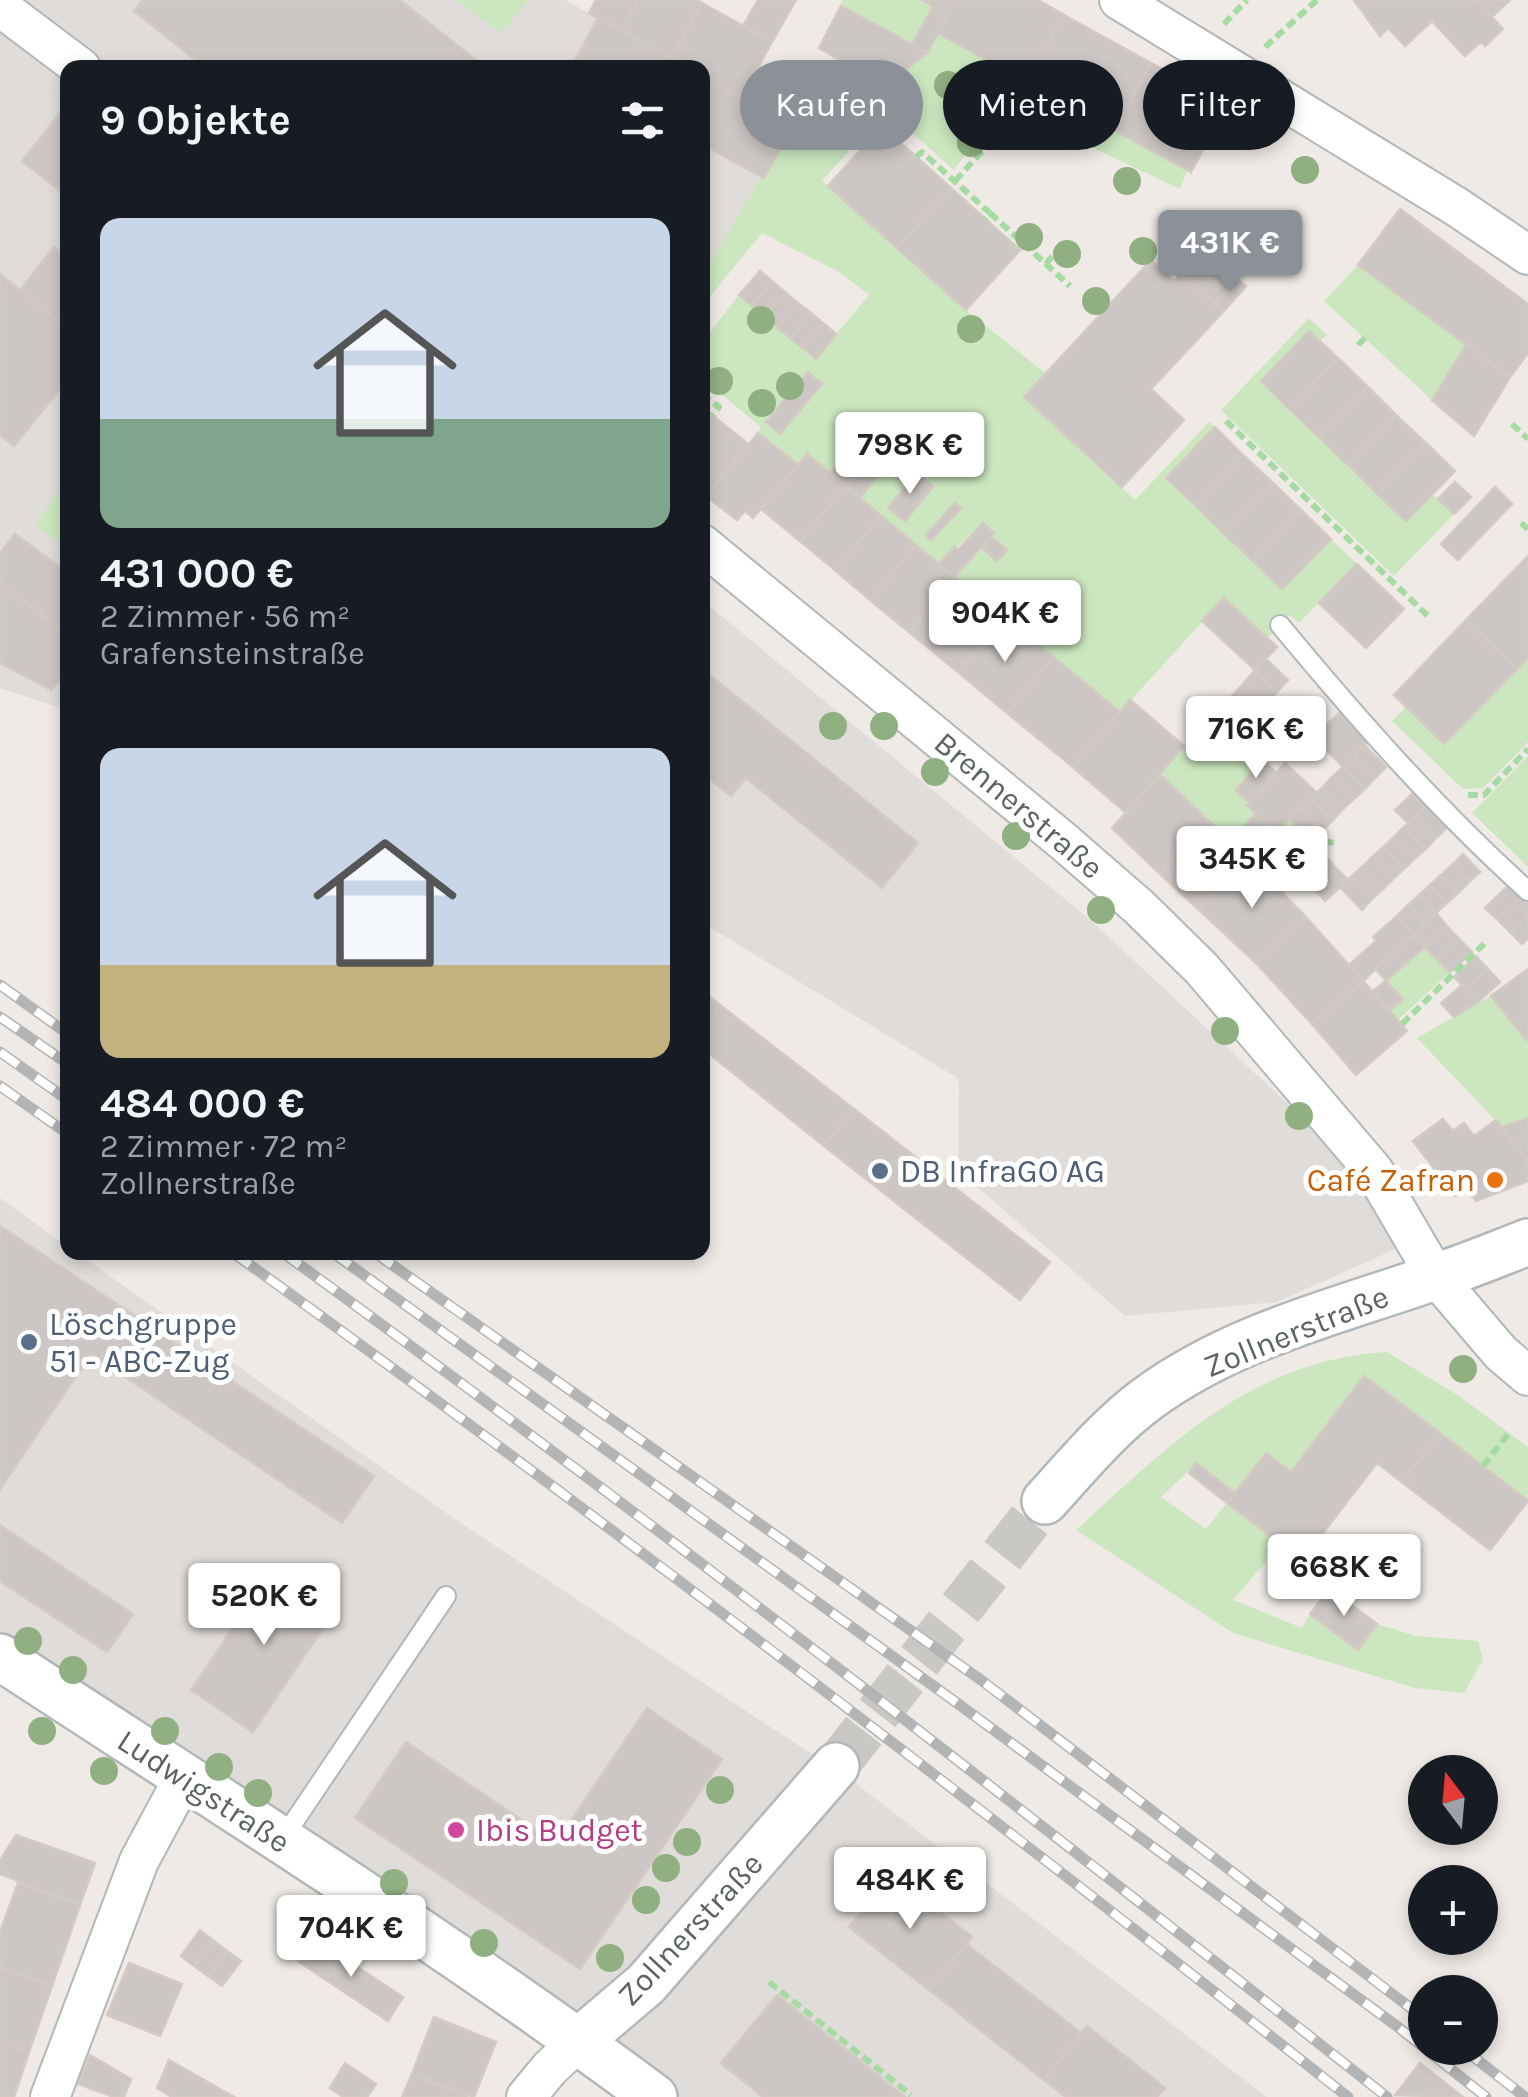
<!DOCTYPE html>
<html lang="de">
<head>
<meta charset="utf-8">
<style>
  body { margin:0; font-family:Karla,sans-serif; background:#20242c; color:#f1f3f6; height:100vh; display:flex; flex-direction:column; font-size:38px; white-space:nowrap }
  * { box-sizing:border-box; margin:0 }
  p { font-size:32px; color:#9ea1a6 }
  .icon { flex:none; width:55px; height:55px; fill:none; stroke:currentColor; stroke-width:2; stroke-linecap:round; stroke-linejoin:round }
  .map { position:relative; flex:1; overflow:hidden }
  .sheet { position:absolute; left:60px; top:60px; width:650px; height:1200px; display:flex; flex-direction:column; background:#171b24; border-radius:20px; box-shadow:0 5px 15px #0003 }
  .sheet>* { flex:none }
  .top-card { position:absolute; left:740px; top:60px; width:638px; height:90px; display:flex; gap:20px }
  .needle { width:65px; rotate:344deg }
  .controls { position:absolute; left:1408px; top:1755px; display:grid; gap:20px }
  .controls a { display:grid; place-items:center; width:90px; height:90px; border-radius:50%; background:#171b24; box-shadow:0 5px 15px #0003; font-size:50px }
  .price { position:absolute; translate:-50% -85px; padding:0 22px; border-radius:10px; background:#fff; color:#222; font-size:32px; line-height:65px; filter:drop-shadow(0 2px 5px #0008) }
  .price::after { content:''; position:absolute; left:50%; top:60px; width:30px; height:22px; margin-left:-15px; background:inherit; clip-path:polygon(0 0,100% 0,50% 100%) }
  .price.active { background:#8c9099; color:#fff }
  ul { padding:0; list-style:none }
  li { display:grid; align-content:center; gap:20px; height:530px; padding:0 40px }
  li span { display:grid; place-items:center; height:310px; border-radius:20px; color:#555 }
  li>.icon { margin-inline-start:auto }
  span .icon { width:180px; height:180px; fill:#fffc; stroke-width:1 }
  li b { font-size:42px }
  h2 { display:flex; justify-content:space-between; align-items:center; height:120px; padding:0 40px; font-size:42px }
  .pill { padding:0 35px; border-radius:45px; background:#171b24; box-shadow:0 5px 15px #0003; font-size:35px; line-height:90px }
  .pill.active { background:#8c9099; color:#fff }
  .map>svg:first-child { display:block }
  .industrial { fill:#e0dcd9 }
  .green { fill:#cce7c0 }
  .building { fill:#ccc7c4; stroke:#d4cac3; stroke-width:2.5 }
  .lines { fill:none; stroke-linecap:round; stroke-linejoin:round }
  .tertiary-tunnel { stroke:#cac8c5; stroke-width:45; stroke-dasharray:45 22; stroke-linecap:butt }
  .service-casing { stroke:#b2b7ba; stroke-width:22 }
  .minor-casing { stroke:#b2b7ba; stroke-width:42 }
  .tertiary-casing { stroke:#b2b7ba; stroke-width:50 }
  .path { stroke:#a5daa3; stroke-width:6; stroke-dasharray:10 5; stroke-linecap:butt }
  .service { stroke:#fff; stroke-width:18 }
  .minor { stroke:#fff; stroke-width:38 }
  .tertiary { stroke:#fff; stroke-width:45 }
  .rail-casing { stroke:#b3b4b5; stroke-width:11 }
  .rail { stroke:#fff; stroke-width:8; stroke-dasharray:22; stroke-linecap:butt }
  .tree { fill:#91b082 }
  .service-dot { fill:#5c6f8a; stroke:#fff; stroke-width:4 }
  .food-dot { fill:#e8710a; stroke:#fff; stroke-width:4 }
  .hotel-dot { fill:#d1479c; stroke:#fff; stroke-width:4 }
  .labels { text-anchor:middle; stroke-width:10; stroke-linejoin:round; paint-order:stroke }
  .street-label { font-size:32px; fill:#5c6365; stroke:#fff }
  .service-label { font-size:32px; fill:#4e5e75; stroke:#fff; text-anchor:start }
  .food-label { font-size:32px; fill:#c56008; stroke:#fff; text-anchor:end }
  .hotel-label { font-size:32px; fill:#b23c85; stroke:#fff; text-anchor:start }
</style>
</head>
<body>
<div class="map">
<svg width="1528" height="2097" viewBox="0 0 1528 2097">
  <rect width="100%" height="100%" fill="#efeae5"/>
  <path class="industrial" d="M0 0H565L688 67 68 68 67 710 0 688Z
    M703 76 793 125 703 276Z
    M702 600 1088 918 1341 1153 1411 1242 1277 1302 1125 1316 958 1170 959 1079 703 923Z
    M0 1198 67 1246 68 1252 77 1253 459 1522 851 1780 1267 2097H637L0 1671Z"/>
  <path class="green" d="M457 0H528L501 33Z
    M842 0H922L933 7 912 44 841 6Z
    M938 33 1187 171 1180 189 1001 105 954 170 886 110 822 181 966 310 1045 373 1024 397 1135 500 1209 422 1215 427 1166 479 1282 589 1331 539 1357 564 1299 623 1290 615 1267 639 1224 598 1120 712 954 577 982 548 997 561 1007 550 991 537 994 533 983 523 939 564 860 498 892 458 863 434 830 473 807 454 798 465 758 433 761 427 703 379V341L739 295 816 359 869 295 839 272 762 233 703 305 702 276 793 125 831 148 872 98Z
    M1358 265 1466 345 1432 400 1324 301Z
    M1309 318 1327 335 1320 341 1309 331 1261 382 1406 520 1432 494 1454 514 1394 576 1221 410Z
    M67 481V550L35 524Z
    M1528 657V742L1483 788 1463 789 1392 721 1406 707 1444 743Z
    M1211 718 1258 765 1236 789 1256 814 1236 835 1254 850 1290 819 1307 837 1265 875 1160 775Z
    M1528 756V867L1472 813Z
    M1425 947 1450 972 1398 1020 1390 1010 1403 999 1386 981Z
    M1491 996 1528 1039V1118L1502 1127 1417 1038Z
    M1387 1352 1459 1396 1528 1447V1501L1440 1433 1291 1472 1265 1454 1235 1493 1196 1464 1161 1497 1206 1529 1227 1503 1281 1544 1233 1600 1302 1628 1310 1614 1358 1650 1377 1624 1416 1636 1478 1641 1483 1660 1464 1693 1415 1688 1233 1633 1076 1530C1171 1444 1251 1360 1387 1352Z"/>
  <path class="building" d="M143 0H400L486 68H206L134 11Z
    M596 0H638L621 30 589 13Z
    M638 0H697L702 3 671 58 621 30Z
    M758 0H796L772 42 743 26Z
    M922 0H957L948 15Z
    M957 0H1038L1064 15 1026 82 938 33Z
    M1354 0H1476L1503 29 1485 46 1481 42 1465 56 1432 21 1405 46 1388 28 1380 36Z
    M1476 0H1510L1492 17Z
    M702 3 772 42 741 97 702 76V68H688L671 58Z
    M841 6 912 44 927 53 885 86 819 48Z
    M933 7 948 15 927 53 912 44Z
    M1064 15 1151 63 1114 130 1026 82Z
    M598 18 621 30 688 68H571Z
    M1151 63 1228 104 1191 172 1114 130Z
    M759 66 856 119 831 149 741 97Z
    M853 68 885 86 872 98 852 87Z
    M702 76 793 125 764 178 702 144Z
    M68 103V197L22 161Z
    M882 126 951 188 897 248 828 186Z
    M951 188 1020 250 966 310 897 248Z
    M1400 209 1528 304V353L1510 377 1358 265Z
    M1196 242 1237 279 1215 304 1173 267Z
    M54 247 68 258V328L20 290Z
    M1151 260 1174 281 1181 273 1223 312 1151 389 1184 420 1122 487 1024 397Z
    M760 271 772 281 752 306 739 295Z
    M0 274 68 328V379L14 446 0 435Z
    M1237 279 1246 286 1223 312 1215 304Z
    M772 281 785 292 764 317 752 306Z
    M785 292 798 303 777 327 764 317Z
    M798 303 811 313 790 338 777 327Z
    M811 313 823 323 803 348 790 338Z
    M823 323 836 334 816 359 803 348Z
    M1309 331 1338 358 1289 409 1261 381Z
    M1466 345 1510 377 1474 436 1432 400Z
    M1338 358 1368 387 1319 437 1289 409Z
    M808 372 822 384 780 434 766 422Z
    M1368 387 1396 415 1348 465 1319 437Z
    M702 407 748 444 706 496 702 493Z
    M1396 415 1426 443 1377 494 1348 465Z
    M1215 427 1243 455 1195 505 1166 478Z
    M758 433 798 465 753 518 745 511 737 520 706 496Z
    M863 434 878 446 846 486 830 473Z
    M1426 443 1455 471 1406 521 1377 494Z
    M878 446 892 458 860 498 846 486Z
    M807 454 846 486 800 541 761 509Z
    M1243 455 1273 483 1224 534 1195 505Z
    M916 474 933 487 905 521 888 508Z
    M1455 482 1471 497 1454 514 1438 499Z
    M1273 483 1301 510 1252 560 1224 534Z
    M846 486 881 516 835 570 800 541Z
    M1495 487 1512 504 1458 560 1441 544Z
    M955 503 961 508 931 540 926 535Z
    M1301 510 1331 539 1282 589 1252 560Z
    M881 516 916 545 870 600 835 570Z
    M983 523 994 533 954 577 939 564 955 547 958 550Z
    M15 534 68 573V617L59 628 0 583V553Z
    M991 537 1007 550 997 561 982 548Z
    M916 545 954 577 909 632 870 600Z
    M1528 556V657L1517 669 1466 620Z
    M1357 564 1404 609 1366 648 1319 603Z
    M954 577 1003 617 958 672 909 632Z
    M0 583 68 634V669L51 690 0 663Z
    M1224 598 1277 647 1255 670 1202 621Z
    M1003 617 1053 657 1007 713 958 672Z
    M1466 620 1517 669 1444 744 1394 695Z
    M1053 657 1120 712 1073 767 1007 713Z
    M1266 659 1288 680 1277 692 1255 670Z
    M702 669 918 843 882 888 746 778 731 796 702 773Z
    M1255 670 1277 692 1266 703 1244 683Z
    M1244 683 1266 703 1255 715 1233 695Z
    M1233 695 1255 715 1244 727 1222 706Z
    M1130 700 1184 746 1126 813 1073 767Z
    M1222 706 1244 727 1233 739 1211 718Z
    M1340 712 1369 741 1343 767 1314 737Z
    M1364 745 1386 767 1375 778 1354 756Z
    M1354 756 1375 778 1365 789 1343 767Z
    M1262 760 1276 772 1249 802 1236 790Z
    M1285 763 1317 793 1275 832 1247 805Z
    M1343 767 1365 789 1354 799 1332 777Z
    M1160 775 1209 821 1160 874 1112 828Z
    M1332 777 1354 799 1343 809 1322 788Z
    M1322 788 1343 809 1333 820 1311 798Z
    M1413 793 1426 806 1408 823 1395 810Z
    M1311 798 1333 820 1322 831 1300 809Z
    M1426 806 1447 828 1436 838 1415 816Z
    M1300 809 1322 831 1311 841 1290 819Z
    M1256 814 1275 832 1253 851 1235 835Z
    M1415 816 1436 838 1426 849 1404 827Z
    M1209 821 1247 857 1198 909 1160 874Z
    M1404 827 1426 849 1415 858 1394 837Z
    M1394 837 1415 858 1404 869 1383 847Z
    M1317 847 1327 858 1305 879 1294 867Z
    M1383 847 1404 869 1393 879 1372 857Z
    M1463 854 1480 872 1469 882 1452 865Z
    M1247 857 1306 917 1256 963 1198 909Z
    M1372 857 1393 879 1383 889 1362 867Z
    M1327 858 1337 869 1315 890 1305 879Z
    M1452 865 1469 882 1458 893 1441 875Z
    M1362 867 1383 889 1372 899 1351 877Z
    M1337 869 1348 880 1325 901 1315 890Z
    M1441 875 1458 893 1447 903 1430 885Z
    M1351 877 1372 899 1362 910 1340 887Z
    M1430 885 1447 903 1436 913 1419 895Z
    M1509 885 1521 896 1498 920 1485 908Z
    M1419 895 1436 913 1425 924 1408 905Z
    M1521 896 1528 903V914L1510 932 1498 920Z
    M1408 905 1425 924 1413 934 1397 916Z
    M1436 913 1447 926 1425 947 1413 934Z
    M1528 914V938L1522 944 1510 932Z
    M1397 916 1413 934 1363 981 1349 965 1376 941 1373 937Z
    M1306 917 1363 981 1312 1024 1256 963Z
    M1447 926 1459 939 1437 960 1425 947Z
    M1413 934 1425 947 1386 981 1376 969Z
    M1459 939 1472 952 1450 972 1437 960Z
    M1476 956 1488 969 1466 989 1454 977Z
    M1488 969 1500 982 1478 1002 1466 989Z
    M1528 969V1039L1526 1040 1491 996Z
    M1363 981 1407 1031 1356 1075 1312 1024Z
    M1386 981 1403 999 1390 1010 1373 991Z
    M1462 985 1478 1002 1454 1017 1441 1003Z
    M702 991 720 1005 702 1027Z
    M720 1005 854 1109 824 1146 702 1048V1027Z
    M854 1109 1050 1262 1020 1300 824 1146Z
    M1528 1118V1162L1502 1127Z
    M1443 1119 1453 1131 1464 1123 1474 1136 1496 1120 1528 1162V1181L1476 1201 1466 1188 1455 1196 1413 1141Z
    M0 1226 374 1476 342 1523 91 1354 0 1489Z
    M1364 1376 1440 1433 1402 1482 1377 1463 1302 1560 1227 1503 1266 1453 1291 1472Z
    M1440 1433 1528 1501 1490 1550 1402 1482Z
    M1196 1463 1235 1493 1227 1503 1189 1473Z
    M0 1525 133 1614 107 1652 0 1581Z
    M276 1564 338 1606 253 1732 191 1690Z
    M1330 1589 1377 1624 1358 1650 1310 1614Z
    M647 1708 722 1759 580 1969 355 1818 406 1742 556 1843Z
    M16 1835 95 1863 80 1905 0 1874V1861Z
    M892 1874 972 1937 929 1990 849 1927Z
    M18 1883 80 1905 52 1986 0 1967V1932Z
    M200 1930 214 1941 194 1966 181 1956Z
    M315 1939 403 1997 388 2021 299 1962Z
    M214 1941 227 1951 208 1976 194 1966Z
    M966 1944 1081 2033 1044 2080 929 1990Z
    M227 1951 241 1961 222 1986 208 1976Z
    M129 1963 182 1984 160 2036 107 2015Z
    M0 1967 52 1986 29 2052 0 2041Z
    M777 1995 859 2060 905 2097H763L721 2063Z
    M434 2017 496 2042 474 2097 412 2074Z
    M1087 2026 1165 2088 1157 2097H1066L1044 2080Z
    M0 2041 29 2052 14 2097H0Z
    M90 2055 131 2079 124 2097H114L78 2084Z
    M169 2060 234 2097H172L157 2088Z
    M345 2063 376 2084 367 2097H343L330 2088Z
    M1420 2063 1463 2097 1395 2095Z
    M412 2074 468 2097H402Z"/>
  <g class="lines">
    <path class="tertiary-tunnel" d="M836 1766 1045 1501"/>
    <g class="service-casing">
      <path id="service" d="M1280 625C1357 718 1438 810 1528 891
        M281 1841 446 1596"/>
    </g>
    <g class="minor-casing">
      <path id="minor" d="M1119 0 1457 207 1528 255
        M0 7 81 68
        M702 544 1063 841 1139 907 1202 969 1374 1171 1436 1277 1501 1353 1528 1376
        M50 2097 139 1861 184 1777
        M526 2097 550 2068 579 2041"/>
    </g>
    <g class="tertiary-casing">
      <path id="tertiary" d="M1045 1501C1078 1465 1108 1428 1147 1399 1232 1336 1338 1311 1435 1277 1466 1267 1497 1254 1528 1242
        M0 1657C220 1801 443 1940 654 2097
        M579 2041 646 1984 836 1766"/>
    </g>
    <path class="path" d="M1224 24 1247 0
      M1265 47 1317 0
      M916 157 922 152 990 213 985 219
      M955 181 994 138
      M990 213 1070 286
      M1046 264 1062 244
      M1358 345 1365 338
      M702 394 719 407 713 415
      M1226 421 1430 618
      M1512 424 1528 439
      M1521 523 1528 529
      M1468 795H1484L1528 749
      M1281 890 1295 875 1289 868 1318 841 1337 843
      M1402 1024 1488 940
      M1483 1466 1509 1433
      M769 1982 911 2095"/>
    <use href="#service" class="service"/>
    <use href="#minor" class="minor"/>
    <use href="#tertiary" class="tertiary"/>
    <g class="rail-casing">
      <path id="rail" d="M0 985 68 1034
        M0 1017 68 1064
        M0 1052 68 1100
        M0 1086 68 1134
        M232 1252C611 1524 982 1808 1348 2097
        M282 1252C658 1524 1023 1810 1387 2097
        M332 1252 957 1703 1398 2027 1486 2097
        M374 1252 981 1680 1425 2019
        M1462 2048 1525 2097"/>
    </g>
    <use href="#rail" class="rail"/>
  </g>
  <g class="tree">
    <circle cx="948" cy="85" r="14"/>
    <circle cx="1000" cy="103" r="14"/>
    <circle cx="971" cy="143" r="14"/>
    <circle cx="1305" cy="170" r="14"/>
    <circle cx="1127" cy="181" r="14"/>
    <circle cx="1029" cy="237" r="14"/>
    <circle cx="1143" cy="251" r="14"/>
    <circle cx="1067" cy="254" r="14"/>
    <circle cx="1096" cy="301" r="14"/>
    <circle cx="761" cy="320" r="14"/>
    <circle cx="971" cy="329" r="14"/>
    <circle cx="719" cy="381" r="14"/>
    <circle cx="790" cy="386" r="14"/>
    <circle cx="762" cy="403" r="14"/>
    <circle cx="833" cy="726" r="14"/>
    <circle cx="884" cy="726" r="14"/>
    <circle cx="935" cy="772" r="14"/>
    <circle cx="1016" cy="836" r="14"/>
    <circle cx="1101" cy="910" r="14"/>
    <circle cx="1225" cy="1031" r="14"/>
    <circle cx="1299" cy="1116" r="14"/>
    <circle cx="1463" cy="1369" r="14"/>
    <circle cx="28" cy="1641" r="14"/>
    <circle cx="73" cy="1670" r="14"/>
    <circle cx="42" cy="1731" r="14"/>
    <circle cx="165" cy="1731" r="14"/>
    <circle cx="219" cy="1767" r="14"/>
    <circle cx="104" cy="1771" r="14"/>
    <circle cx="720" cy="1790" r="14"/>
    <circle cx="258" cy="1793" r="14"/>
    <circle cx="687" cy="1842" r="14"/>
    <circle cx="666" cy="1868" r="14"/>
    <circle cx="394" cy="1883" r="14"/>
    <circle cx="646" cy="1900" r="14"/>
    <circle cx="484" cy="1943" r="14"/>
    <circle cx="610" cy="1958" r="14"/>
  </g>
  <g class="service-dot">
    <circle cx="880" cy="1171" r="10"/>
    <circle cx="29" cy="1342" r="10"/>
  </g>
  <circle class="food-dot" cx="1495" cy="1180" r="10"/>
  <circle class="hotel-dot" cx="456" cy="1830" r="10"/>
  <g class="labels">
    <g class="street-label">
      <text transform="translate(1019 805) rotate(40)" y="11">Brennerstraße</text>
      <text transform="translate(1296 1331) rotate(-22)" y="11">Zollnerstraße</text>
      <text transform="translate(204 1791) rotate(33)" y="11">Ludwigstraße</text>
      <text transform="translate(690 1929) rotate(-47)" y="11">Zollnerstraße</text>
    </g>
    <g class="service-label">
      <text x="900" y="1182">DB InfraGO AG</text>
      <text x="49" y="1335">Löschgruppe<tspan x="49" dy="37">51 - ABC-Zug</tspan></text>
    </g>
    <g class="food-label">
      <text x="1475" y="1191">Café Zafran</text>
    </g>
    <g class="hotel-label">
      <text x="476" y="1841">Ibis Budget</text>
    </g>
  </g>
</svg>
<div class="controls">
<a><svg class="needle" viewBox="-14 -14 28 28"><path d="M0-13l5 13h-10z" fill="#e53935"/><path d="M0 13l5-13h-10z" fill="#9ea1a6"/></svg></a>
<a>+</a>
<a>−</a>
</div>
<b class="price active" style="left:1230px;top:295px">431K €</b>
<b class="price" style="left:910px;top:497px">798K €</b>
<b class="price" style="left:1005px;top:665px">904K €</b>
<b class="price" style="left:1256px;top:781px">716K €</b>
<b class="price" style="left:1252px;top:911px">345K €</b>
<b class="price" style="left:1344px;top:1619px">668K €</b>
<b class="price" style="left:264px;top:1648px">520K €</b>
<b class="price" style="left:910px;top:1932px">484K €</b>
<b class="price" style="left:351px;top:1980px">704K €</b>
<div class="top-card">
<a class="pill active">Kaufen</a>
<a class="pill">Mieten</a>
<a class="pill">Filter</a>
</div>
<section class="sheet">
<h2>9 Objekte<svg class="icon" aria-label="filters" viewBox="0 0 24 24"><path d="M4 7h16M4 17h16"/><circle cx="9" cy="7" r="2"/><circle cx="15" cy="17" r="2"/></svg></h2>
<ul>
<li><span style="background:linear-gradient(#c9d6e8 65%,#7fa58c 0)"><svg class="icon" aria-label="home" viewBox="0 0 24 24"><path d="M3 11l9-7 9 7M6 9v11h12V9"/></svg></span><div><b>431 000 €</b><p>2 Zimmer · 56 m²</p><p>Grafensteinstraße</p></div></li>
<li><span style="background:linear-gradient(#c9d6e8 70%,#c2b280 0)"><svg class="icon" aria-label="home" viewBox="0 0 24 24"><path d="M3 11l9-7 9 7M6 9v11h12V9"/></svg></span><div><b>484 000 €</b><p>2 Zimmer · 72 m²</p><p>Zollnerstraße</p></div></li>
</ul>
</section>
</div>
</body>
</html>
